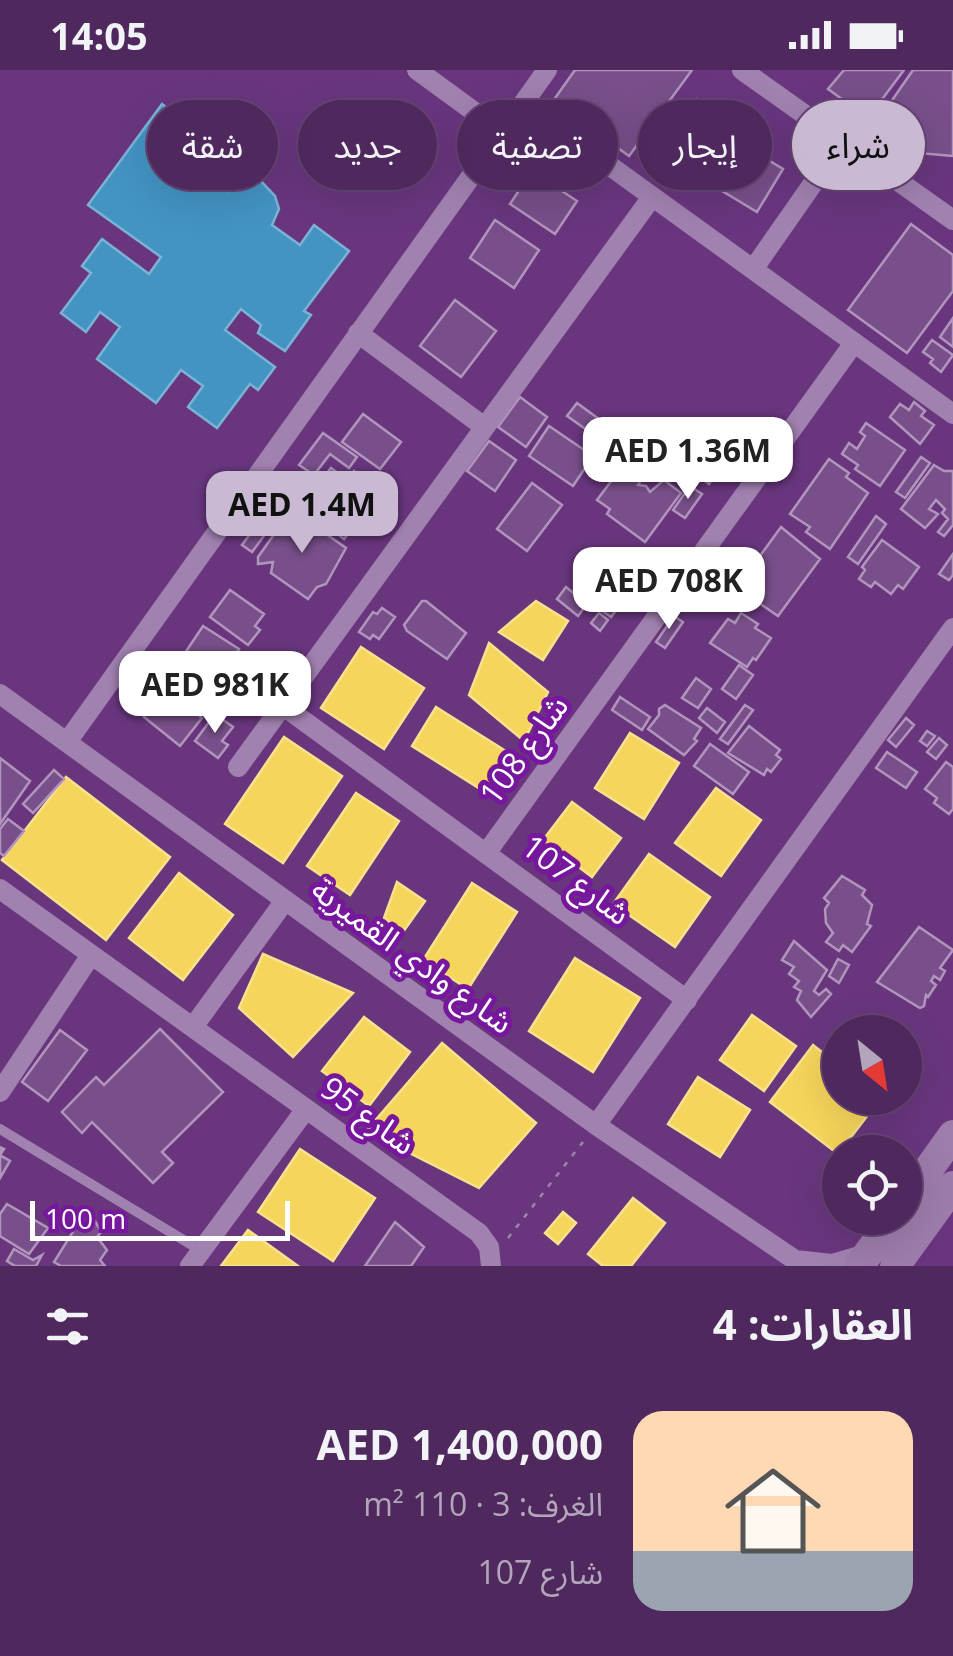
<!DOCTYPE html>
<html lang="ar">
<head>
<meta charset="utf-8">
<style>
  body { margin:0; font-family:"Open Sans","Noto Sans Arabic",sans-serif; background:#553064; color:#f1f3f6; direction:rtl; height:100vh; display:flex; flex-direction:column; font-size:38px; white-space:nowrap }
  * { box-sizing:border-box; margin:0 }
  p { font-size:32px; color:#b3a6bc }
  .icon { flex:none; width:55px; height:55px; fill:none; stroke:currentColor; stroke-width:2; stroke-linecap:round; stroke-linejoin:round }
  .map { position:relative; height:1196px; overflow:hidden; direction:ltr }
  .details { display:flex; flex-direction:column; background:#4f285e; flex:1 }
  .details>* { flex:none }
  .top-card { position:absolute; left:30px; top:30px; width:895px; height:90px; direction:rtl; display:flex; gap:20px }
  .needle { width:65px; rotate:150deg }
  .fabs { position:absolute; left:822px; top:945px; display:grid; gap:20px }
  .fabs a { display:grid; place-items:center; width:100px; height:100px; border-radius:50%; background:#4f285e; box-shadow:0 10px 40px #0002,0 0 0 2px #664473; font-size:50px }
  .scale { position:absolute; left:30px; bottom:25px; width:260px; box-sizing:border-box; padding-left:10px; border:5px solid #fff; border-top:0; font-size:28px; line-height:35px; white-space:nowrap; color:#fff; -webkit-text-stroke:8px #76179d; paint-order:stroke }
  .price { position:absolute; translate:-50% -85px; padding:0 22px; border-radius:20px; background:#fff; color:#222; font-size:32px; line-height:65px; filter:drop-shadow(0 2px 5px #0008) }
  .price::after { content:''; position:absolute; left:50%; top:60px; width:30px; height:22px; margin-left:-15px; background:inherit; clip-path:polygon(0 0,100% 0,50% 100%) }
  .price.selected { background:#cab9d2; color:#111 }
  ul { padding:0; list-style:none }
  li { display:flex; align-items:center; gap:30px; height:250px; padding:0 40px }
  li span { display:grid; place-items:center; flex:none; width:280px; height:200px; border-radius:30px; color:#555 }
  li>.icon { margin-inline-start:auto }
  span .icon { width:120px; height:120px; fill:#fffc; stroke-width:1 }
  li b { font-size:42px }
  h2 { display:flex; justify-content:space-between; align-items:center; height:120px; padding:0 40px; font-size:42px }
  .chip { padding:0 35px; border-radius:45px; background:#4f285e; box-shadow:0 10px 40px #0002,0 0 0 2px #664473; font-size:35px; line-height:90px }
  .chip.selected { background:#cab9d2; color:#111 }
  .status { display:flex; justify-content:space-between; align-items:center; height:70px; padding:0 50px; background:#4f285e; direction:ltr }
  .status svg { height:28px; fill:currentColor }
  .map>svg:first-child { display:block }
  .homes { fill:#f6d55c; stroke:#f9e28d; stroke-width:2.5 }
  .schools { fill:#4393c3; stroke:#7bb3d5; stroke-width:2.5 }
  .building { fill:#784f8a; stroke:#b195bd; stroke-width:2.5 }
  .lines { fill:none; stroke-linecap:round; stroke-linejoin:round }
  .path { stroke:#a181b0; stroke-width:2.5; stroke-dasharray:5 8; stroke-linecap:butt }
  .lane { stroke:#a181b0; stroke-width:10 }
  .street { stroke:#a181b0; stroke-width:20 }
  .secondary { stroke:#9e7cac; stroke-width:30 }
  .labels { text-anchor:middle; stroke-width:10; stroke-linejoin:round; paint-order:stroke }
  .street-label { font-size:32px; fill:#fff; stroke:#76179d }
</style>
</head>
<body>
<div class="status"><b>14:05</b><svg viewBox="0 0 49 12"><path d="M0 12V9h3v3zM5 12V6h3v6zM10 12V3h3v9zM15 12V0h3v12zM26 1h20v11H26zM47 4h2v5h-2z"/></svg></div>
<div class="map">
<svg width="953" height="1196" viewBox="0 0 953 1196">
  <rect width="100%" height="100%" fill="#69367e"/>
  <path class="homes" d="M536 531 568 551 543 590 499 562Z
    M489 573 548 622 524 671 469 625Z
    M361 577 424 618 384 679 321 638Z
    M436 637 520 690 496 729 412 676Z
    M630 663 679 693 644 749 595 718Z
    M284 667 342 706 283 793 225 754Z
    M66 707 170 787 106 870 2 790Z
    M716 718 761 750 721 806 675 773Z
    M356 723 399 751 350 825 307 796Z
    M572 732 621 768 592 807 543 770Z
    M649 784 710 827 675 877 613 834Z
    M179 803 233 845 183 910 129 868Z
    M397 812 425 831 403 862 384 848Z
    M472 813 517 842 468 919 423 890Z
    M263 884 353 923 293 987 239 938Z
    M575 888 640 928 593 1002 529 961Z
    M752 945 796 976 764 1021 720 990Z
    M364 947 410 982 369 1036 322 1001Z
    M442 973 536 1053 479 1118 366 1061Z
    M813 975 840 996V1028H881L838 1084 770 1032Z
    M698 1007 750 1040 720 1087 668 1054Z
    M300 1079 375 1128 333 1191 258 1142Z
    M633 1128 665 1153 631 1196H603L588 1184Z
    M563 1142 576 1153 558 1174 545 1163Z
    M248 1160 298 1196H221Z"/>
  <path class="schools" d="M162 34 221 80 214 93 223 101 217 112 228 121 240 109 255 105 275 126 279 139 272 155 300 175 314 155 349 181 304 241 311 245 285 281 258 263 261 255 241 239 225 260 275 297 258 320 250 314 217 358 188 337 203 316 181 300 156 333 97 289 120 257 100 242 86 262 61 243 91 203 82 196 102 169 149 204 161 187 88 135Z"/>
  <path class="building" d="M575 0H692L629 86 553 31Z
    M844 0H904L868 48 828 19Z
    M913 0H953V86L919 83 907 97 887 83 898 67 877 52Z
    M697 29 721 46 686 95 662 78Z
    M552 49 574 66 565 78 543 62Z
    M725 64 783 99 757 142 699 107Z
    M532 101 577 131 555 164 510 134Z
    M495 150 539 180 514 218 470 188Z
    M911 154 953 185V221L907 283 848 240Z
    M455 230 496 261 461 307 420 276Z
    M953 248V277L940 267Z
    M932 270 953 285 941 302 930 293 933 289 923 282Z
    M520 327 547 347 526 377 498 357Z
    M914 332 925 341 921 346 934 355 920 374 890 347 900 334 909 340Z
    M577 333 610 357 601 370 567 346Z
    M363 344 401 372 380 399 342 372Z
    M866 353 905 380 880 416 855 399 858 395 842 384 849 373 857 379 865 366 860 362Z
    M549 356 593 386 573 416 529 386Z
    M323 363 357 387 349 398 330 384 314 405 299 395Z
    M489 371 516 390 495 421 467 401Z
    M631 385 649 398 638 415 646 416 650 422 664 410 681 423 645 472 607 444 610 439 597 430Z
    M716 385 725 391 709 414 700 407Z
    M921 387 930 393 905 428 896 422Z
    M829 389 849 403 846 407 868 423 830 479 806 462 810 457 790 444Z
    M934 395 944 401H953V455L944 466 938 462 948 449 942 443 945 439 936 430 929 439 938 444 925 458 901 439Z
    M331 398 347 410 354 401 381 422 344 469 306 439 318 423 314 420Z
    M532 413 562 435 527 481 497 459Z
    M690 416 702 424 685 448 673 440Z
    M278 426 288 433 252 482 242 475Z
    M876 446 886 454 858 494 848 487Z
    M285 449 306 450 346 478 326 514 317 517 308 529 271 503 273 492 258 494V487Z
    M781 457 820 489 778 546 756 531 760 525 741 512Z
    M882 470 919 497 903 519 898 515 891 524 875 512 871 517 859 509 865 500 862 497Z
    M953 484V505L949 510 939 504Z
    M708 507 728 519 721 531 701 518Z
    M566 517 587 534 578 546 557 529Z
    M230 520 264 544 255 556 260 560 248 575 210 547Z
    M422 531H426L466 563 447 589 407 561 404 555Z
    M608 531 618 538 611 547 601 540Z
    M382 538 395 547 379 569 373 565 370 569 359 562 373 542 377 544Z
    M599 543 608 550 600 561 591 553Z
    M741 543 758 554 755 558 771 568 756 590 753 588 747 597 710 573 728 549 735 553Z
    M674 546 683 552 665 578 656 572Z
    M203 556 239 579 235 585 240 588 229 603 225 601 219 610 183 586Z
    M739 595 753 605 736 629 722 619Z
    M696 608 711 619 698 638 682 628Z
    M166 620 202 648 180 676 144 647Z
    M620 627 650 647 642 660 612 640Z
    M665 635 701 658 694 669 697 671 684 685 648 659 659 645V639Z
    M745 635 753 640 728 674 720 669Z
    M707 638 725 652 717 663 699 648Z
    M215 644 233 657 222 671 228 675 218 688 195 671Z
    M906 648 914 655 896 677 888 670Z
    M749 656 780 680 776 685 781 689 771 702 767 699 764 705 728 683Z
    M927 661 935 666 927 676 920 671Z
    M939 668 947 675 936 689 927 682Z
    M710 674 749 702 733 724 694 696Z
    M887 682 917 702 906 718 876 698Z
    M0 688 30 711 0 754Z
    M946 692 953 697V739L949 744 934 733 937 728 925 719Z
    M54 700 64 709 33 743 23 734Z
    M8 749 24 761 4 786 0 783V759Z
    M842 806 865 820 862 825 872 835 867 854 871 856 852 882 843 875 839 881 826 872 833 863 826 853 825 839 829 833 824 828Z
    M919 857 953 880 940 898 945 901 940 910 934 906 931 911 936 915 928 927 926 925 924 936 920 938 877 912Z
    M794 871 827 900 814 921 819 925 826 919 831 924 811 947 797 930 801 921 794 917 799 911 789 904 794 897 782 890Z
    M838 889 849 895 839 913 829 906Z
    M160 959 223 1022 162 1082 173 1093 153 1113 92 1052 82 1063 62 1042 96 1007 104 1015Z
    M60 960 87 980 48 1031 22 1012Z
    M0 1077 4 1079 0 1085 10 1091 0 1108Z
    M7 1134 48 1158 29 1184 0 1166V1144Z
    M84 1144 95 1151 101 1162 97 1167 107 1180 100 1190 105 1196H61L54 1192Z
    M395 1152 424 1177 411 1196H365Z
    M14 1179 33 1190 42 1185 36 1196H15L7 1191Z"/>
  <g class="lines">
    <path class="path" d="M508 1168 583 1072"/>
    <path class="lane" d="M0 1059 200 1180"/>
    <path class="street" d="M417 0 502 62
      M742 0 953 150
      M588 80 953 344
      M754 198 842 72
      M358 263 483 356
      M0 624 596 1055 795 1190 832 1194 869 1183
      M282 635 687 930
      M67 672 547 0
      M238 697 652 127
      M487 782 854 273
      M0 819 479 1163 489 1177 491 1196
      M193 957 284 832
      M0 1022 91 885
      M596 1055 953 558
      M190 1196 306 1039"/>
    <path class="secondary" d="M905 1132 953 1065
      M859 1196 894 1148
      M895 1196 953 1116"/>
  </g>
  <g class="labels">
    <g class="street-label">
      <text transform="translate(524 680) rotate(-54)" y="11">شارع 108</text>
      <text transform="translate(576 810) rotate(37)" y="11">شارع 107</text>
      <text transform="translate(412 886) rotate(36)" y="11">شارع وادي القميرية</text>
      <text transform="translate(368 1046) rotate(36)" y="11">شارع 95</text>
    </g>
  </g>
</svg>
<div class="fabs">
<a><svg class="needle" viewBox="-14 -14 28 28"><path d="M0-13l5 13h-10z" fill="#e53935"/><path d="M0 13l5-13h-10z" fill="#b3a6bc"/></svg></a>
<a><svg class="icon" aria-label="locate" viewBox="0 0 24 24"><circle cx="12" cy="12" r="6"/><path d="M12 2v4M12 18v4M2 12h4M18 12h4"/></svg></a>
</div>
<div class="scale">100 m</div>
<b class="price" style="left:688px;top:432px">AED 1.36M</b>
<b class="price selected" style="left:302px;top:486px">AED 1.4M</b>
<b class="price" style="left:669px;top:562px">AED 708K</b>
<b class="price" style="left:215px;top:666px">AED 981K</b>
<div class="top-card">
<a class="chip selected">شراء</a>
<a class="chip">إيجار</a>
<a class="chip">تصفية</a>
<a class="chip">جديد</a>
<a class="chip">شقة</a>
</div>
</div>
<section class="details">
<h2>العقارات: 4<svg class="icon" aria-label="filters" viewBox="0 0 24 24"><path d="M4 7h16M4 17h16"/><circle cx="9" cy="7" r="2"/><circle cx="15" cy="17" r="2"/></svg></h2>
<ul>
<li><span style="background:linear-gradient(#ffd9b3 70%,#9aa5b1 0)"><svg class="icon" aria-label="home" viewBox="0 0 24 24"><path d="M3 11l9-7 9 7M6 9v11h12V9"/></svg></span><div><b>AED 1,400,000</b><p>الغرف: 3 · 110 m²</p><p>شارع 107</p></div></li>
</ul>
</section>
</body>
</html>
